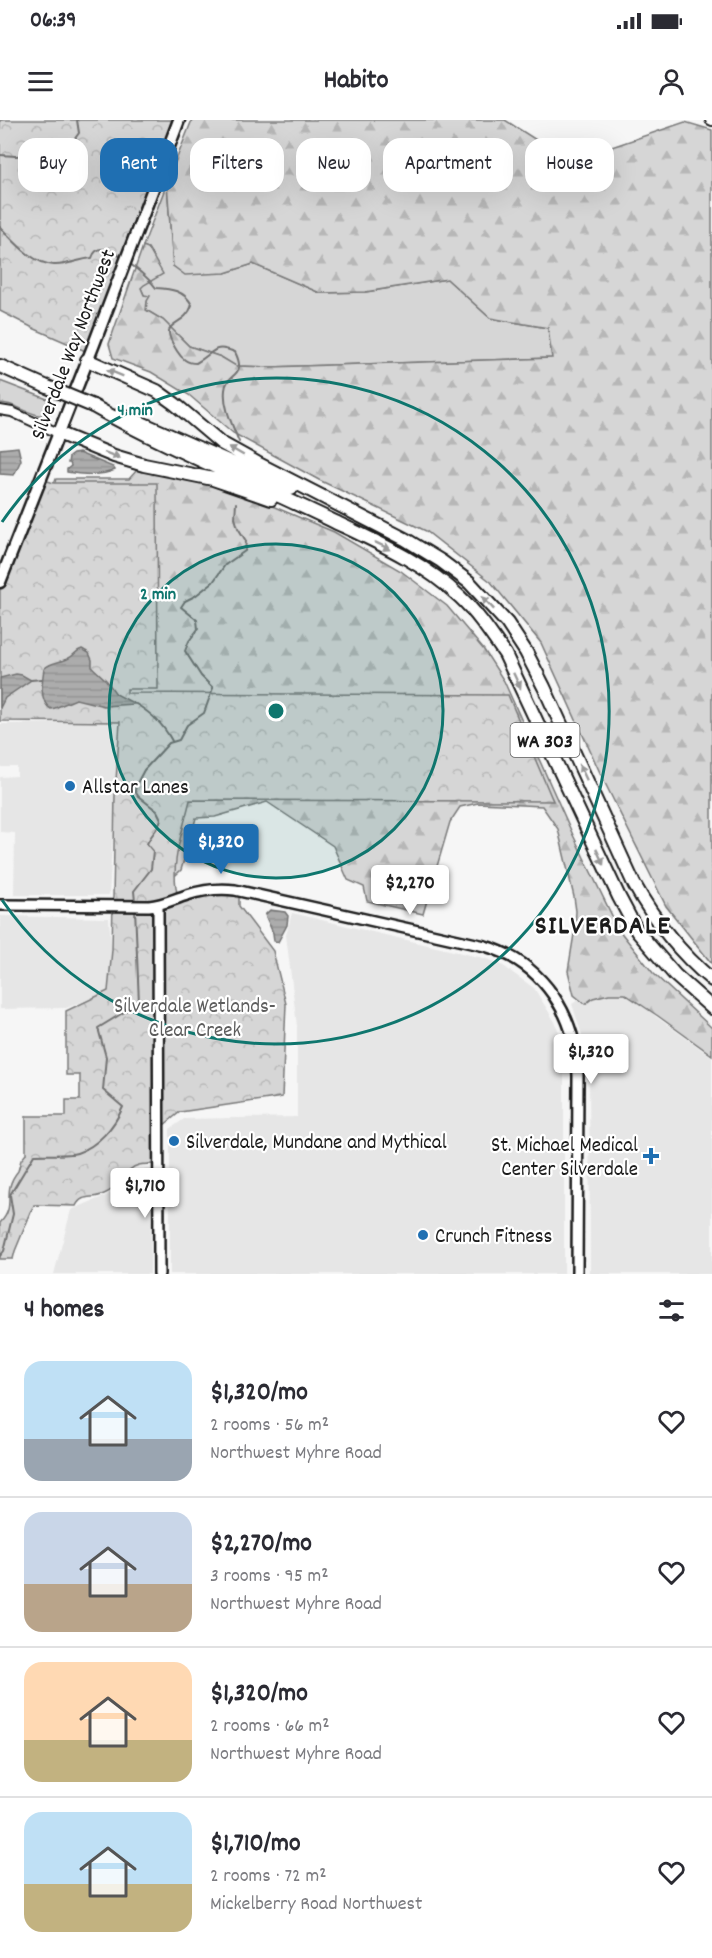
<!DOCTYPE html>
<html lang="en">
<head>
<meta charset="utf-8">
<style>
  body { margin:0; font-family:Dekko,sans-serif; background:#f2f2f3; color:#2b2b33; height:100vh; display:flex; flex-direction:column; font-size:22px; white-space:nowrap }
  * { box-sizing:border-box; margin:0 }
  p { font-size:20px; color:#7c7c81 }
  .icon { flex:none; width:33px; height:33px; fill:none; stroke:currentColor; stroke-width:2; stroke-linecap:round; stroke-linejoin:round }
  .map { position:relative; height:1154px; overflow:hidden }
  .drawer { display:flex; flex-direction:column; background:#fff; flex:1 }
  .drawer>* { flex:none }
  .top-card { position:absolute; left:18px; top:18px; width:676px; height:54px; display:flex; gap:12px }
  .price { position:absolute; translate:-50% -51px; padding:0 14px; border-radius:6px; background:#fff; color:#222; font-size:20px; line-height:39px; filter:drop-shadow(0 2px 3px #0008) }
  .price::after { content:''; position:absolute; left:50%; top:36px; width:18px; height:14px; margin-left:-9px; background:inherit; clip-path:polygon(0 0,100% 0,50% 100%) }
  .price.on { background:#1f6fb2; color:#fff }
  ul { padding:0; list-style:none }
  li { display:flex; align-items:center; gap:18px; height:150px; padding:0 24px }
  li+li { border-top:2px solid #e1e1e2 }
  li span { display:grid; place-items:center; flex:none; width:168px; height:120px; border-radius:18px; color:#555 }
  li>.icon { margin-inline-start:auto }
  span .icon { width:72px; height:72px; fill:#fffc; stroke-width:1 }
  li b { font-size:26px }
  h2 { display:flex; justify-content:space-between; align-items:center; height:72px; padding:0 24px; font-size:26px }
  .tag { padding:0 21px; border-radius:18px; background:#fff; box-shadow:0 6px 24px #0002; font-size:21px; line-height:54px }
  .tag.on { background:#1f6fb2; color:#fff }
  .status { display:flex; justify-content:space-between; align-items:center; height:42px; padding:0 30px; background:#fff; direction:ltr }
  .status svg { height:16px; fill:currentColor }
  header { display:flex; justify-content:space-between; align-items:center; height:78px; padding:0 24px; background:#fff; font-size:27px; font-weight:700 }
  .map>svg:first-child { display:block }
  .built { fill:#e6e6e6 }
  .grass { fill:#d6d6d6; stroke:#797979; stroke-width:1.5 }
  .forest { fill:url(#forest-firs); stroke:#797979; stroke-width:1.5 }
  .park { fill:url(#park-crowns); stroke:#797979; stroke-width:1.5 }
  .water { fill:url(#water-rules); stroke:#727272; stroke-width:1.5 }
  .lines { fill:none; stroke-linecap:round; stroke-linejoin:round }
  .stream { stroke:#727272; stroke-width:2 }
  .minor-casing { stroke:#1c1c1c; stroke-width:12 }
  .tertiary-casing { stroke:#1c1c1c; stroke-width:14 }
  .secondary-casing { stroke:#1c1c1c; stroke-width:15 }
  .trunk-casing { stroke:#1c1c1c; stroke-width:16 }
  .minor { stroke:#fff; stroke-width:8 }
  .tertiary { stroke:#fff; stroke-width:9 }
  .secondary { stroke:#fff; stroke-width:10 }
  .trunk { stroke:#fff; stroke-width:12 }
  .trunk-bridge-casing { stroke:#1c1c1c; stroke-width:16; stroke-linecap:butt }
  .trunk-bridge { stroke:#fff; stroke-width:12 }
  .oneway { fill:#999 }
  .ring { fill:none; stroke:#0f766e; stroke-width:3 }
  .poi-dot { fill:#1f6fb2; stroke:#fff; stroke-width:2 }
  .labels { text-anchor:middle; stroke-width:4.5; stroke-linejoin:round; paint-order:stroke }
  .shield { fill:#fff; stroke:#606060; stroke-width:1.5 }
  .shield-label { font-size:20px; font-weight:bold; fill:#1c1c1c }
  .street-label { font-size:21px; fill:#1c1c1c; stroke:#fff }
  .poi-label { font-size:21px; fill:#1c1c1c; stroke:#fff; text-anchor:start }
  .park-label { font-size:21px; fill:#5d5d5d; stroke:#fff }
  .district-label { font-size:27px; font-weight:bold; letter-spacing:1.5px; fill:#1c1c1c; stroke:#fff }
  .centre { fill:#0f766e; stroke:#fff; stroke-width:3 }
  .ring-label { font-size:18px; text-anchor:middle; font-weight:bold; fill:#0f766e; stroke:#fff; stroke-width:4.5; stroke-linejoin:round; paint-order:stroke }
</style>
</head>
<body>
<div class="status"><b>06:39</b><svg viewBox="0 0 49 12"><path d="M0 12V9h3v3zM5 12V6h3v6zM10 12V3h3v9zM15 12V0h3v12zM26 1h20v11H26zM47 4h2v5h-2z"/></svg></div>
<header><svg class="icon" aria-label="menu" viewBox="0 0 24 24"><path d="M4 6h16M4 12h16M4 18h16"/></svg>Habito<svg class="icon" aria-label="person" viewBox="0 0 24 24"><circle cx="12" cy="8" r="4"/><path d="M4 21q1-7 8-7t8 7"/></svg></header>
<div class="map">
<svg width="712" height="1154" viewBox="0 0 712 1154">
  <defs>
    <pattern id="forest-firs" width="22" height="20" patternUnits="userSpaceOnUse" patternTransform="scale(1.5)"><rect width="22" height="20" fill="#d6d6d6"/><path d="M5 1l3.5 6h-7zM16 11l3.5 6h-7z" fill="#b7b7b7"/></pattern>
    <pattern id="park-crowns" width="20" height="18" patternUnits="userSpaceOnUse" patternTransform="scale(1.5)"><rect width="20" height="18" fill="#d6d6d6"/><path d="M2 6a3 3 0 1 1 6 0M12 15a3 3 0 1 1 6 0" fill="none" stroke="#b7b7b7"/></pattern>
    <pattern id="water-rules" width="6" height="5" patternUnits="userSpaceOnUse" patternTransform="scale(1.5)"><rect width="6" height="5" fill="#acacac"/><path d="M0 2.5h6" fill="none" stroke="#939393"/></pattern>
  </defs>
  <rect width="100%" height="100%" fill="#f6f6f6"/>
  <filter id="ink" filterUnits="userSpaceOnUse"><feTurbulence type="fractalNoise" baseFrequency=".0167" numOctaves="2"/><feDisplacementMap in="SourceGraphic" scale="12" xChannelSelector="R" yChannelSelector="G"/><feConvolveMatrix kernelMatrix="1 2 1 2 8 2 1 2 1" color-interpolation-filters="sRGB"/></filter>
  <g filter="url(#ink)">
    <path class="built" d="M120 602 109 775H14L15 713 0 712V657L17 656V647H0V604Z
      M292 793 483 838 499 843 534 868 555 902 562 920 564 942V1154H170V1009L184 999 297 997V906L286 815Z
      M0 796 109 798 114 862 108 872 66 888 0 889Z
      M616 855 655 896 712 937V1154H590L589 936 572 884Z
      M152 1049 150 1154H54L71 1090 112 1073 134 1051Z"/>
    <path class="grass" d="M167 63 173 146 225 153 253 144 320 173 366 172 447 159 490 198 548 208 552 238 270 247 235 246 221 237 189 226 163 200 146 190 147 181 141 168 154 138 148 128 143 126Z
      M0 261 55 282 48 295C32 298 17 283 0 283Z"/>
    <path class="forest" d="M192 0H505L558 34 603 30 685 2 712 10V844L666 786 602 657 541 523 491 462 426 411 319 360 233 313 189 275 151 252 113 238 109 224 143 126 148 128 163 154 144 165 141 168 144 175 150 176 147 181 146 190 163 200 189 226 221 237 236 246 270 247 552 238 548 208 490 198 447 159 365 172 320 173 253 144 225 153 185 155 173 146 167 63Z
      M137 350 182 355 227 367 334 412 401 451 447 486 484 530 504 561 573 715 619 810 653 853 712 908V935L658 896 625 874H609L593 878 585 884 574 875 568 851 575 808 576 791 574 777 558 709 542 686 478 683 460 687 450 702 423 794 367 781 364 767 348 760 333 726 267 682 215 697 196 698 181 750 164 766 126 603 0 512 56 359H129Z"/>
    <path class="park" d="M0 0H179L90 233 35 209 0 191Z
      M41 359 54 363H157L158 569H127V573L508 575 553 681 190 680C183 711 169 745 178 777L239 771V786L273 831 286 884 282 977 180 992 158 1010V1044C152 1044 145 1044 139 1045 129 1047 125 1056 119 1063 116 1067 109 1072 104 1074 93 1080 82 1073 76 1086L34 1085 15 1131 13 1139H0V1103C18 1084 0 1073 18 1051L21 1040 26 1034V996H66V980H80V955H66V891L108 871 112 830 115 675 120 602 0 601V462Z"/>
    <path class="water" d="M18 327 21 340 14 355 0 354V329Z
      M79 333 113 347 115 350C102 356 81 355 67 352V349L71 346 70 343H68L69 337 73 334Z
      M82 529 89 533 92 540V547L106 560 116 574 135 584 104 586 76 579 55 588 51 589C39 582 42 561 44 549 52 541 61 543 69 538 75 535 75 531 82 529Z
      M16 554 22 555 31 560 5 578 0 588V558Z
      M270 790 285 792 288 796 287 805 278 822 274 821 273 813 265 795Z"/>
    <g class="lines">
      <path class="stream" d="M0 35C6 35 10 36 15 36 25 37 35 27 43 23L68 28 79 13 77 0
        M0 107C15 122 31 143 54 145 66 146 79 139 92 138 97 122 113 131 122 138
        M129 143C139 151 149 158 156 168 171 169 184 170 192 185 184 210 155 197 177 231 182 239 187 243 196 243 215 233 212 223 235 232 248 258 226 252 225 270 223 287 233 306 239 322
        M31 560 42 559
        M136 584C152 594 163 604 172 621
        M135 782 134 771 151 749 153 731 147 724C151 714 158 710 161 699L157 691 138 676 135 671 136 665 144 650 169 623 179 620 187 605 204 593 213 568 201 556 185 531 189 521 198 509 197 500 181 487 185 481 195 476 213 462 225 445 245 431 246 421 238 408 235 398 236 383
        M0 1136 4 1131 13 1094 10 1075 34 1035C44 1034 68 1036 77 1033 98 1026 114 1007 123 987L103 970 106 937 98 908 139 883 135 788"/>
      <g class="minor-casing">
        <path id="minor" d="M710 0 712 1
          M0 290 12 292 58 313"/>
      </g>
      <g class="tertiary-casing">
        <path id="tertiary" d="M0 785 149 786C163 785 174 779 187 775 203 770 218 768 235 770L485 826C544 843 577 897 578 956L577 1154
          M158 785 159 1154"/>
      </g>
      <g class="secondary-casing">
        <path id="secondary" d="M0 462 94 224 179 0"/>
      </g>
      <g class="trunk-casing">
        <path id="trunk" d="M87 240 157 271 175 284 221 323 257 343 405 419 441 441 469 462 507 503 526 532 544 567 634 764C654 800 680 833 712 860
          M0 246 45 266
          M93 286C170 330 255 363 335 402 379 423 424 443 460 477 478 494 491 514 505 534L619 777 637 811 675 855 712 888
          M120 295 137 301 291 369
          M58 313 114 336 144 345 213 359 271 379"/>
      </g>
      <use href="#minor" class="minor"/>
      <use href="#tertiary" class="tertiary"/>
      <use href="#secondary" class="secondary"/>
      <use href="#trunk" class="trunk"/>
      <g class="trunk-bridge-casing">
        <path id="trunk-bridge" d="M45 266 93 286"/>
      </g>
      <use href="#trunk-bridge" class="trunk-bridge"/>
    </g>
    <defs><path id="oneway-solid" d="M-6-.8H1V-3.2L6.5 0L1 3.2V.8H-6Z" transform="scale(1.5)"/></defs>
    <g class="oneway">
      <use href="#oneway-solid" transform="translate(115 253) rotate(-158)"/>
      <use href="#oneway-solid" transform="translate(236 331) rotate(-150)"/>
      <use href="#oneway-solid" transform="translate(112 335) rotate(21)"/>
      <use href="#oneway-solid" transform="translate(383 426) rotate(26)"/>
      <use href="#oneway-solid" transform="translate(488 483) rotate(-133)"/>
      <use href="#oneway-solid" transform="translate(517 561) rotate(65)"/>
      <use href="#oneway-solid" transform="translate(583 652) rotate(-115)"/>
      <use href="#oneway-solid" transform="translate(600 737) rotate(65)"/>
    </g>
  </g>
  <circle cx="276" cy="591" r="167" fill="#0f766e" fill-opacity=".12"/>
  <g class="ring">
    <circle cx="276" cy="591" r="167"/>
    <path d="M2 402A333 333 0 1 1 2 780"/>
  </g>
  <g class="poi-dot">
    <circle cx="70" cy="666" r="6"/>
    <circle cx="174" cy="1021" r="6"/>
    <path d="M648 1027h6v6h6v6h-6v6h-6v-6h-6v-6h6z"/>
    <circle cx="423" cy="1115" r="6"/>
  </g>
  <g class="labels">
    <rect class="shield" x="510.5" y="603" width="69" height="34" rx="4.5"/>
    <g class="shield-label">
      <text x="545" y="627">WA 303</text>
    </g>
    <g class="street-label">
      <text transform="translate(72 224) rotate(-69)" y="7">Silverdale Way Northwest</text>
    </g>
    <g class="poi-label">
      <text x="82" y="673">Allstar Lanes</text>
      <text x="186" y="1028">Silverdale, Mundane and Mythical</text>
      <text x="638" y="1031" text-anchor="end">St. Michael Medical<tspan x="638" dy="24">Center Silverdale</tspan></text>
      <text x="435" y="1122">Crunch Fitness</text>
    </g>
    <g class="park-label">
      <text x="195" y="892">Silverdale Wetlands-<tspan x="195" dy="24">Clear Creek</tspan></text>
    </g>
    <g class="district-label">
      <text x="603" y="813">SILVERDALE</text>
    </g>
  </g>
  <circle cx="276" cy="591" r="9" class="centre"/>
  <g class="ring-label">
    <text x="135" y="295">4 min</text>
    <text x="158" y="479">2 min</text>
  </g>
</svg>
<b class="price on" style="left:221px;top:755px">$1,320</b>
<b class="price" style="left:410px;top:796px">$2,270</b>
<b class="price" style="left:591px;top:965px">$1,320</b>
<b class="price" style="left:145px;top:1099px">$1,710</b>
<div class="top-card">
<a class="tag">Buy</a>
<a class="tag on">Rent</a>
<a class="tag">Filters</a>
<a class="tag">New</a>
<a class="tag">Apartment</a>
<a class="tag">House</a>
</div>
</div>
<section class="drawer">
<h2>4 homes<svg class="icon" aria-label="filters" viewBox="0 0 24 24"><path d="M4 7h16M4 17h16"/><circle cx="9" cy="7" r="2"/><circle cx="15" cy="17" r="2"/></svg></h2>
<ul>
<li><span style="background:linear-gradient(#bfe0f5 65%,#9aa5b1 0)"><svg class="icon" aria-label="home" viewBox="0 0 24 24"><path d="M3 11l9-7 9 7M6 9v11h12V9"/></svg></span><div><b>$1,320/mo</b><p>2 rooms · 56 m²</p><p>Northwest Myhre Road</p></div><svg class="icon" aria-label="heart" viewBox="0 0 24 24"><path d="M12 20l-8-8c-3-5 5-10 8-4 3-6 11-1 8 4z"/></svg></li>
<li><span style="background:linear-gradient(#c9d6e8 60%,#b9a48a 0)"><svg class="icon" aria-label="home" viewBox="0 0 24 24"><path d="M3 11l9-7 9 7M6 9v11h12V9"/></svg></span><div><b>$2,270/mo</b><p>3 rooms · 95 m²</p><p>Northwest Myhre Road</p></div><svg class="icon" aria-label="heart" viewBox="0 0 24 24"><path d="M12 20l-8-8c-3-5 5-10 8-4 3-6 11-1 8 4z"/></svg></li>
<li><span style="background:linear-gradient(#ffd9b3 65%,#c2b280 0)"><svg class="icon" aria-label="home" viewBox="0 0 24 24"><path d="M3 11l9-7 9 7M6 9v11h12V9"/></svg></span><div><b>$1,320/mo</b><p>2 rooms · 66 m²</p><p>Northwest Myhre Road</p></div><svg class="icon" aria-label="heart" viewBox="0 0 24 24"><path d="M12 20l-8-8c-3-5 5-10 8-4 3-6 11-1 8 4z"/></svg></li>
<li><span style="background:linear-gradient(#bfe0f5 60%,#c2b280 0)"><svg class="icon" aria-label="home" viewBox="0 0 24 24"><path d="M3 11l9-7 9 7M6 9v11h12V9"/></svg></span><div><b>$1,710/mo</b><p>2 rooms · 72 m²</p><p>Mickelberry Road Northwest</p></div><svg class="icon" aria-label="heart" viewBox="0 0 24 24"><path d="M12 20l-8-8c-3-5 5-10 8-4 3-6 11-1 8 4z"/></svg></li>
</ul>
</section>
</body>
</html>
